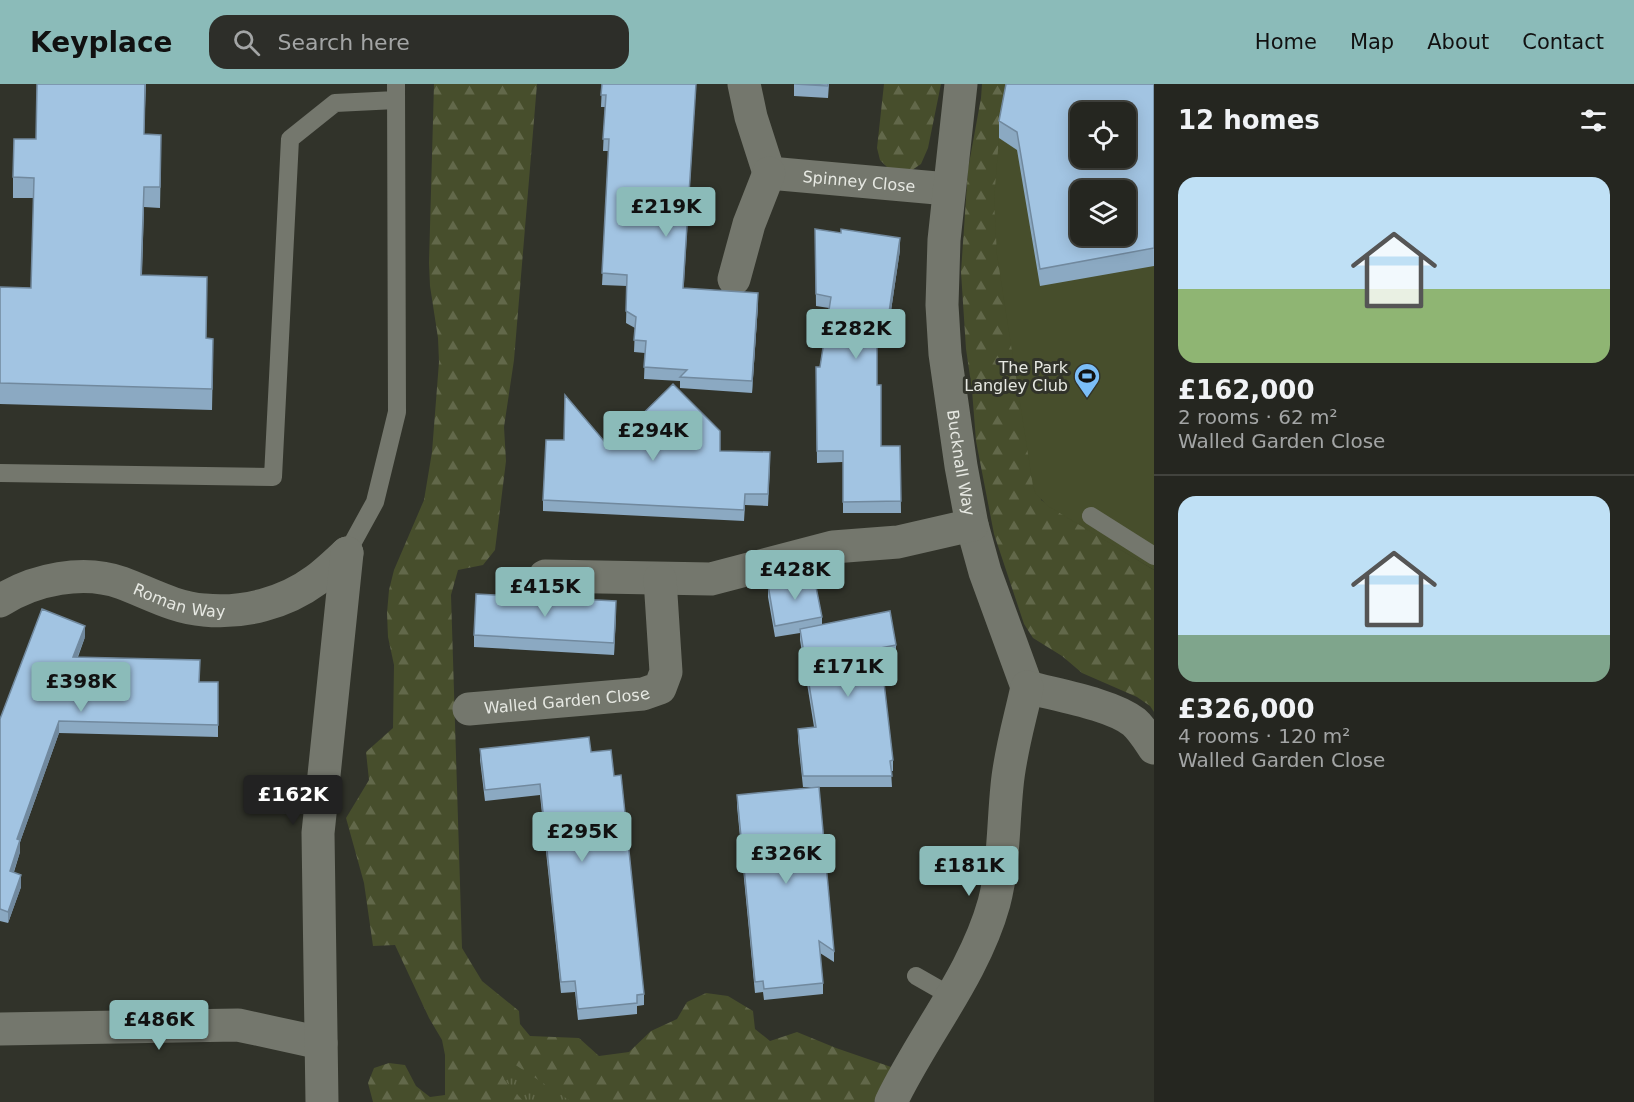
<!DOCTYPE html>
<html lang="en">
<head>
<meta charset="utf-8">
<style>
  body { margin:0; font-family:"DejaVu Sans",sans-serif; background:#2d2e29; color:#f1f3f6; height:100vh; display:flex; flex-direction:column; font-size:22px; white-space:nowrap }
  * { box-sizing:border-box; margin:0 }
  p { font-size:20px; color:#a3a5a5 }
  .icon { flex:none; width:33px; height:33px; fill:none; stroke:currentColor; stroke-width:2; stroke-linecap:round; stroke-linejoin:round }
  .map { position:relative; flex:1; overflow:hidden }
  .sheet { display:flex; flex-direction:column; background:#252620; width:480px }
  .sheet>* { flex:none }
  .buttons { position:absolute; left:1070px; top:18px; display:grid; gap:12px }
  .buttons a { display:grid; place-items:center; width:66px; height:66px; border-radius:12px; background:#252620; box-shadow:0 3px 15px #0003,0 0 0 2px #42433e; font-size:30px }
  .price { position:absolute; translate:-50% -51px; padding:0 14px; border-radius:6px; background:#8bbbb9; color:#111; font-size:20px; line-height:39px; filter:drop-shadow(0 2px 3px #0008) }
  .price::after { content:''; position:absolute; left:50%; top:36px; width:18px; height:14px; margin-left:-9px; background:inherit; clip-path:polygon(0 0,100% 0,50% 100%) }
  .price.current { background:#222; color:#fff }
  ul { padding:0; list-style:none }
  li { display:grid; align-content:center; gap:12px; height:318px; padding:0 24px }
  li+li { border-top:2px solid #42433e }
  li span { display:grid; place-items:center; height:186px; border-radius:18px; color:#555 }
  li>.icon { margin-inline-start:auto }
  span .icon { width:108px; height:108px; fill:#fffc; stroke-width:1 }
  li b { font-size:26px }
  h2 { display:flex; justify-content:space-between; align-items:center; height:72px; padding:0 24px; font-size:26px }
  header { display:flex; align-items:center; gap:36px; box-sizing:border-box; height:84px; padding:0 30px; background:#8bbbb9; color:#111 }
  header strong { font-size:28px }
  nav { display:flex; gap:33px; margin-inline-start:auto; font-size:21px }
  .search { width:420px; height:54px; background:#2d2e29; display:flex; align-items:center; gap:15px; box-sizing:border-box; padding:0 21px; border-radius:18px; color:#a3a5a5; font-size:22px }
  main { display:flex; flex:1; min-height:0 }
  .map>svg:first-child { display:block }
  .grass { fill:url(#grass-tufts) }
  .forest { fill:url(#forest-firs) }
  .pitch { fill:#474e2c; fill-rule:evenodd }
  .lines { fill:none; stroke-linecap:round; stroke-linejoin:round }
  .service { stroke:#74776d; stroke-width:18 }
  .minor { stroke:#74776d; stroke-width:33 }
  .wall { fill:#8ba9c2 }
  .shaded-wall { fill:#71899e }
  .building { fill:#a2c4e2; stroke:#71899e; stroke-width:1.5; fill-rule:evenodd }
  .labels { text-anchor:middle; stroke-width:6; stroke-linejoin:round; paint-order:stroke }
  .street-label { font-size:16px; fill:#e6e8e2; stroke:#31332a }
  .poi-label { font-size:16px; fill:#e6e8e2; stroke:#31332a; text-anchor:end }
</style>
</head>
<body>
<header>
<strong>Keyplace</strong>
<div class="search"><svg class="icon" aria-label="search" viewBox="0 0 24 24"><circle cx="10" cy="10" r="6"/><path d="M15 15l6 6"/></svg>Search here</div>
<nav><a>Home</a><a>Map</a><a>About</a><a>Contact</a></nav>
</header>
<main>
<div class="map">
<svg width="1154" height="1018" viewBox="0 0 1154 1018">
  <defs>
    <pattern id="grass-tufts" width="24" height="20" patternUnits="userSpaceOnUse" patternTransform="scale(1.5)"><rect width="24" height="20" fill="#474e2c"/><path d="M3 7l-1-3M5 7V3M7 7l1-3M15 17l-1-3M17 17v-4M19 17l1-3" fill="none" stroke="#62684a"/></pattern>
    <pattern id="forest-firs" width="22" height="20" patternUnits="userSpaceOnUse" patternTransform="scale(1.5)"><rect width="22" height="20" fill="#474e2c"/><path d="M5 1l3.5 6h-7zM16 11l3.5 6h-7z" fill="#62684a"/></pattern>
  </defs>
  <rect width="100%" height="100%" fill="#31332a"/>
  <path class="grass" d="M518 958 598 1018H491Z"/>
  <path class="forest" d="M434 0H537L514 276 504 343 506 377 495 466 483 481 458 486 451 511 462 864 482 897 519 927 520 940 530 952 579 954 599 972 629 968 651 947 677 935 687 918 706 909 728 912 753 927 755 945 770 957 797 948 836 964 894 984 874 1018H572L514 980 504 995 524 1018H373L368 999 374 984 389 979 405 981 416 1002 430 1013 445 1011V971L442 956 429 934 395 861 373 862 364 799 346 734 369 696 366 668 393 644 394 581 388 553 387 529 389 506 394 486 424 416 432 368 439 278 438 254 430 202 429 179Z
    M884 0H941L928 64 921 80 912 86 889 85 880 76 877 64Z
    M982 0H1009L1041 416 1154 486V628L1150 622 1137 613 1082 589 1062 572 1033 554 1024 540 994 450 976 357 972 306 966 265 961 188 968 85 981 14Z"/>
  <path class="pitch" d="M1009 0H1154V486L1048 422 1036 410 1033 402 997 171 994 116 999 54ZM1080 28H1125V74H1080ZM1080 106H1125V152H1080Z"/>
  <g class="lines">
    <path class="service" d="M0 389 273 393 290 55 335 19 396 16
      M1091 432 1154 472
      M347 469 375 418 397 328 396 0
      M916 892 951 912"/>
    <g class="minor">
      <path id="s1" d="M744 0 751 33 769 89 948 105"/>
      <path id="s2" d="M961 0 944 156 942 221 945 270 961 382 972 441 985 488 1027 603"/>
      <path d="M734 195 749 140 769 89"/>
      <path d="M545 492 711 495 833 463 898 458 972 441"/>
      <path id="s3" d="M0 517C34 495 84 485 122 499 149 509 175 524 204 526 243 530 285 519 316 496 327 488 337 478 347 469"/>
      <path d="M1027 603C1056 611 1111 620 1134 638 1142 645 1148 655 1154 664"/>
      <path id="s4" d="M469 625 643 610 660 604 666 588 660 495"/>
      <path d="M0 945 238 941 321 959"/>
      <path d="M322 1018 318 749 347 469"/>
      <path d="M891 1018C923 951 974 891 994 819 1004 781 1003 741 1007 702 1010 668 1020 636 1027 603"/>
    </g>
  </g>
  <path class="wall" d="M37 0H146L144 50 161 71 160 124 144 123 142 191 206 254 213 276 212 326 0 320V203L31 204 34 114H13V93L36 55Z
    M602 0H696L683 204 758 221 752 309 680 304V297L644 295 645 269 634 268 635 244 626 239 627 202 602 201 609 67H603L605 23H601Z
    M794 0H829L828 14 794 12Z
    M1154 0V182L1040 202 1017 66 999 54V37Z
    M815 145 900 166 888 247 877 245V301L881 362H900L901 429H843V378L817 379 816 283H820L829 224 816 222Z
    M720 367 770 380 768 422 745 421 744 437 543 427V416Z
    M768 501 822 533V540L896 561V571L881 574 893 676V687H891L892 703H819L834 867V878L820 869 823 899V910L764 916 763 908 755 909 737 722V711L818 703H803L798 656V645L814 643 800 556V549L775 553 768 513Z
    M616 529 614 571 474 563V551Z
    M85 553 78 573 199 598H218V653L59 649 20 758V768L14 788 21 803 8 839 0 837V635Z
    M480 665 591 668 614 692 644 910V921L637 922V930L578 936 575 908 561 909 540 711 485 717 480 676Z"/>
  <path class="shaded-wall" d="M696 0 683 216V204Z
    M900 154V166L888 247V235Z
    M758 209V221L752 309V297Z
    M616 517V529L614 571V559Z
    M85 542V553L73 584V573Z
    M59 637V649L20 758V768L10 799V787L17 755Z
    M21 791V803L8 839V828Z"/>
  <path class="building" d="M37 0H145L144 50 161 51 160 103H144L141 191 207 193 206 254 213 255 212 305 0 299V203L31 204 34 94 13 93 14 55H36Z
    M602 0H696L683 204 758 209 752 297 680 293 687 286 644 283 646 257 634 256 636 233 626 227 627 191 602 189 609 55H603L606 11H601Z
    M794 0H828V2Z
    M1006 0H1154V164L1040 185 1017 48 999 37ZM1080 28H1125V74H1080ZM1080 106H1125V152H1080Z
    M815 145 841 149V145L900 154 888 235 877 234V301H881V362H900L901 417 843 418V367H817L816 283H820L831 213 816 210Z
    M673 300 720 347V367L770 368 768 410H745L744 426 543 416 546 356H564L565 311 609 363Z
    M814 493 822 533 775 542 768 501Z
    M476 510 616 517 614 559 474 551Z
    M42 525 85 542 73 573 200 576 199 598H218V641L59 637 17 755 20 756 10 787 21 791 8 828 0 825V635Z
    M890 527 896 561 880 564 893 676 890 677 892 692H803L798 645 816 643 800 545Z
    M589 653 591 668 611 666 614 692 621 691 644 910 637 911V919L578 925 575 897 561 898 540 700 485 706 480 665Z
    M819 703 834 867 819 857 823 899 764 905 763 897 755 898 737 711Z"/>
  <defs>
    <g id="stadium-pin" transform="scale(1.35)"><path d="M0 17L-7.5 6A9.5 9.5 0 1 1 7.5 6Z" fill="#7bbef8" stroke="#31332a"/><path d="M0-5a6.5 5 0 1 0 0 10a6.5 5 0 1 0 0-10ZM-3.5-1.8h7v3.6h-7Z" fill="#111"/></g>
  </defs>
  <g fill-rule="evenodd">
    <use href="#stadium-pin" x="1087" y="292"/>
  </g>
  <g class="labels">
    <g class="street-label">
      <text dy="6" stroke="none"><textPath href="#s1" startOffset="183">Spinney Close</textPath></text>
      <text dy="6" stroke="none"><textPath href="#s2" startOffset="381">Bucknall Way</textPath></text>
      <text dy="6" stroke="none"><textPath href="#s3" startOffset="188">Roman Way</textPath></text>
      <text dy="6" stroke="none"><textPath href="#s4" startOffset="98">Walled Garden Close</textPath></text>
    </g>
    <g class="poi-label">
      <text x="1068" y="289">The Park<tspan x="1068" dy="18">Langley Club</tspan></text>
    </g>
  </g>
</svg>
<div class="buttons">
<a><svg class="icon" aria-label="locate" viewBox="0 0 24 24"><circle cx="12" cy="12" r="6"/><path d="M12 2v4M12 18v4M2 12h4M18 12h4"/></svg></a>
<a><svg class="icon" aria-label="layers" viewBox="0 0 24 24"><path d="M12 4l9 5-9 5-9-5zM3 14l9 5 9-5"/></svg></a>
</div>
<b class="price" style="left:666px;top:154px">£219K</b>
<b class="price" style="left:856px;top:276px">£282K</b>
<b class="price" style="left:653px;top:378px">£294K</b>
<b class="price" style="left:795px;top:517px">£428K</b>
<b class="price" style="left:545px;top:534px">£415K</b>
<b class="price" style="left:848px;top:614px">£171K</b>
<b class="price" style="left:81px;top:629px">£398K</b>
<b class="price current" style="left:293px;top:742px">£162K</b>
<b class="price" style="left:582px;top:779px">£295K</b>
<b class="price" style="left:786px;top:801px">£326K</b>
<b class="price" style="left:969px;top:813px">£181K</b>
<b class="price" style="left:159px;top:967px">£486K</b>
</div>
<section class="sheet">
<h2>12 homes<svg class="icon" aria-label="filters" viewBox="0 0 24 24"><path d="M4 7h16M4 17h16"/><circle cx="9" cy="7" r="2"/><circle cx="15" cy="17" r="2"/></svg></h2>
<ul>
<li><span style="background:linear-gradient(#bfe0f5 60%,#8fb573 0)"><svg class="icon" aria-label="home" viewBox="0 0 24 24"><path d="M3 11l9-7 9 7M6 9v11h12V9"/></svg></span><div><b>£162,000</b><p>2 rooms · 62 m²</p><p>Walled Garden Close</p></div></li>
<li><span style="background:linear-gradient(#bfe0f5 75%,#7fa58c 0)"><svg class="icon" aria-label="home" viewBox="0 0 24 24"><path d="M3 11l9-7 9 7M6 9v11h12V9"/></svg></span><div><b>£326,000</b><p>4 rooms · 120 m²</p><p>Walled Garden Close</p></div></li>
</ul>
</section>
</main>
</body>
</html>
